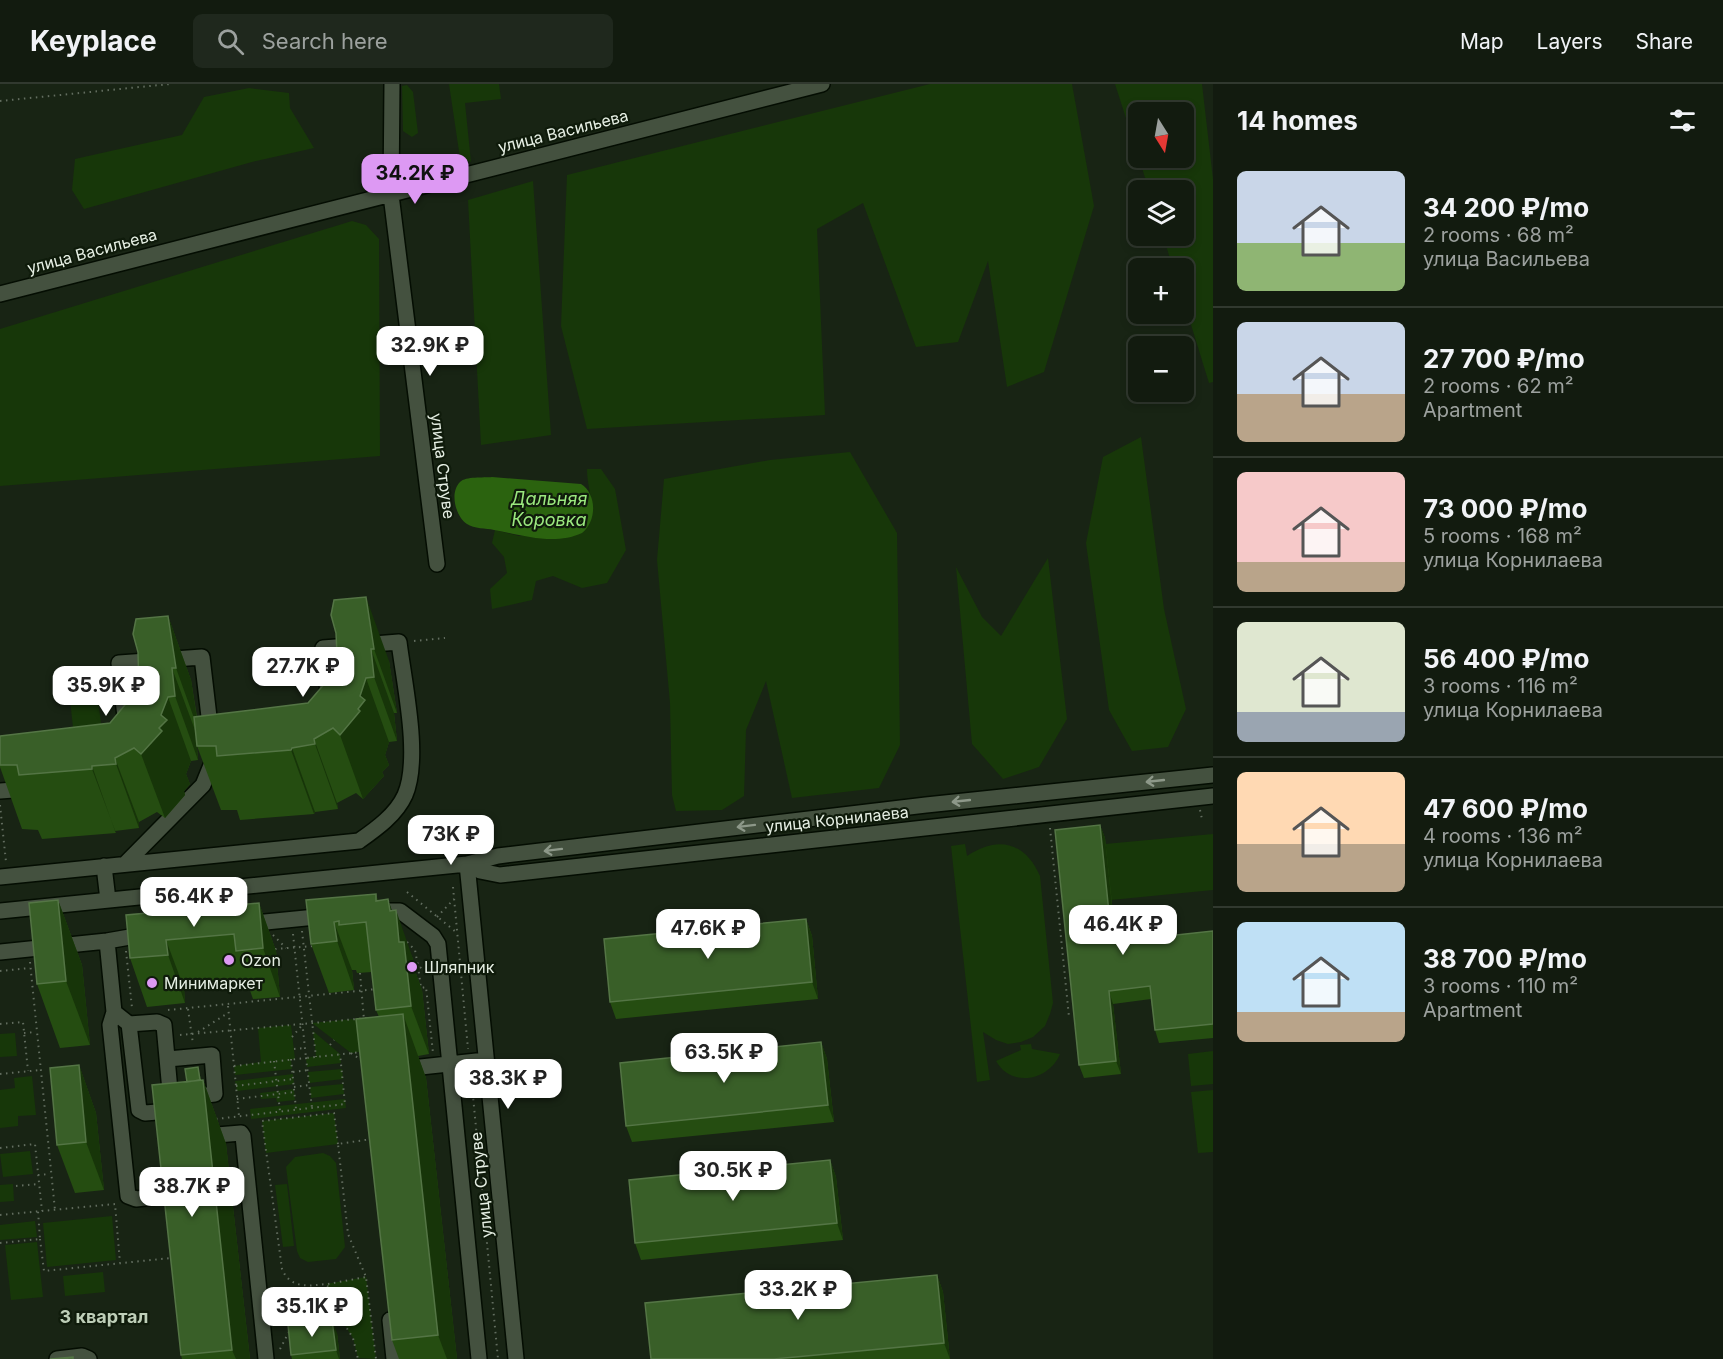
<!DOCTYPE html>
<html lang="en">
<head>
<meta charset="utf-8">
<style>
  body { margin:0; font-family:Inter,sans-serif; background:#1f281d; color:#f1f3f6; height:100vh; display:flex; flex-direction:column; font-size:22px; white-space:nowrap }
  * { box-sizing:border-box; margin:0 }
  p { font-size:20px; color:#9ca19e }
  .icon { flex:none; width:33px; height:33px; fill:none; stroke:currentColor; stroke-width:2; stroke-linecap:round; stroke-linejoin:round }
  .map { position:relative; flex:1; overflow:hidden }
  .side { display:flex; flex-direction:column; background:#121b0f; width:510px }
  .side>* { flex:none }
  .needle { width:39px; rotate:169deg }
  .buttons { position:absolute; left:1128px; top:18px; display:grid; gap:12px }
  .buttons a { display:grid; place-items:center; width:66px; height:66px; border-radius:9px; background:#121b0f; box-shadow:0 3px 9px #0003,0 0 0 2px #31392f; font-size:30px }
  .price { position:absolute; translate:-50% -51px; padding:0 14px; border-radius:12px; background:#fff; color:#222; font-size:20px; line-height:39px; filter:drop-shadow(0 2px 3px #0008) }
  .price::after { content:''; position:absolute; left:50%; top:36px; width:18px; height:14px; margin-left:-9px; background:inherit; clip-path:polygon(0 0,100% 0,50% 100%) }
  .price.active { background:#dd99f3; color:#111 }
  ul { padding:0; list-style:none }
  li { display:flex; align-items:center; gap:18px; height:150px; padding:0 24px }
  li+li { border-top:2px solid #31392f }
  li span { display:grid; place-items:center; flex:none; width:168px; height:120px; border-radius:9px; color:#555 }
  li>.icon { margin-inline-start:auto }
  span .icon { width:72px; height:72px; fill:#fffc; stroke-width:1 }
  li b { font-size:26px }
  h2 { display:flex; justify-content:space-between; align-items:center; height:72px; padding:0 24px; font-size:26px }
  header { display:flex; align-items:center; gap:36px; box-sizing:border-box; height:84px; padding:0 30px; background:#121b0f; border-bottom:2px solid #31392f }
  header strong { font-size:28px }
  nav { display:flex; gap:33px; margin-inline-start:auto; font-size:21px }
  .search { width:420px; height:54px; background:#1f281d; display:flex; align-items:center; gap:15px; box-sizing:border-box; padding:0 21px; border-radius:9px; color:#9ca19e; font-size:22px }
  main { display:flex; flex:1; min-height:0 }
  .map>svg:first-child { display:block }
  .green { fill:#173709; fill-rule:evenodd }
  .water { fill:#2b630f }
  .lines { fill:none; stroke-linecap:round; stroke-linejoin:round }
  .minor-casing { stroke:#040d02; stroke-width:18 }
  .path { stroke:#626d5f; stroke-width:2; stroke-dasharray:1.5 4.5; stroke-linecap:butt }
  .minor { stroke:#44513f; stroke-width:15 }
  .wall { fill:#254d11 }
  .shaded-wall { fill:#173509 }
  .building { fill:#395f28; stroke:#547545; stroke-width:1.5 }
  .oneway { stroke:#8d9889 }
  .poi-dot { fill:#dd99f3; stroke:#0f1b0b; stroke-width:2 }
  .labels { text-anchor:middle; stroke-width:4.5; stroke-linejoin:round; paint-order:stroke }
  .street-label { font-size:16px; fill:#e6efe4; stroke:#0f1b0b }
  .poi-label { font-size:16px; fill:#e6efe4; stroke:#0f1b0b; text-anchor:start }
  .water-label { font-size:18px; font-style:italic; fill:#9be87f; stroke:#0f1b0b }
  .neighbourhood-label { font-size:18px; font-weight:bold; fill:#beceb8; stroke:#0f1b0b }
</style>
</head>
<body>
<header>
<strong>Keyplace</strong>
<div class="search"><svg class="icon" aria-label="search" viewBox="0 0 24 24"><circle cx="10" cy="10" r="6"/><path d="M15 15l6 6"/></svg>Search here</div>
<nav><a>Map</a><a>Layers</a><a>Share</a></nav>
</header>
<main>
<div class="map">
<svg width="1213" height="1275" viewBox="0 0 1213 1275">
  <rect width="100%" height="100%" fill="#182414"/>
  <path class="green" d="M449 0H499L501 15 465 19 471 78 460 74Z
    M930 0H1072L1094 122 1044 288 1007 303 988 177 958 258 916 263 863 119 817 145 825 331 587 345 561 242 567 91Z
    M1115 0H1202L1213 95V298L1209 299 1184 218V184H1173L1163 152H1184V106H1149ZM1184 28V74H1138V28Z
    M407 1 413 8 418 49 412 53 403 47 402 2Z
    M249 4 289 9 290 24 314 64 252 78 84 125 72 106 75 75 182 51 204 13Z
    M533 97 551 351 481 361 468 116Z
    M352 137 366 141 379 155 380 372 0 402V245Z
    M1141 353 1164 525 1186 625 1168 663 1132 667 1109 626 1086 459 1103 373Z
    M850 368 897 449 900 661 879 704 792 714 766 597 746 646 744 712 722 726 676 727 672 711 670 619 657 476 664 395 770 376Z
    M587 385H601L615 405 626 466 607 499 582 504 553 492 536 497 532 516 492 525 490 505 507 489 504 473 492 459 495 446 519 452 590 438C595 419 587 404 587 385Z
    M1048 474 1067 635 1039 683 1003 695 972 660 956 483 982 533 1001 552Z
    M95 586 101 640 73 643 67 589Z
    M1213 750V806L1111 816 1105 760Z
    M965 760 967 772C998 751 1025 758 1040 792L1053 919 1050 930 1045 942 1033 953 1021 958 1008 960 996 956 983 948 990 996 977 998 951 762Z
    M364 934 367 967 351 969 312 939Z
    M291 941 295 975 291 976 292 985 235 991 234 982 261 978 258 944Z
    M313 947 340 970 341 979 307 983 306 974 316 972Z
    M15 949 17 972 0 973V950Z
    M1031 960 1032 965 1060 970C1049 997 1011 1004 996 977L1021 966 1020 961Z
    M1213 967V1000L1191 1002 1188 970Z
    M342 985 343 995 309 999 308 988Z
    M293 990 294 1000 237 1007 235 997Z
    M32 992 36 1031 18 1032V1042L0 1044V1006L15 1004 14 994Z
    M343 1000 344 1010 311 1014 310 1003Z
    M294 1005 295 1016 277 1018 276 1014 261 1015 260 1009Z
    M1213 1006V1068L1198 1069 1191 1008Z
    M345 1015 346 1024 251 1035 250 1025Z
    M334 1029 338 1060 266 1069 262 1037Z
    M30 1067 33 1090 3 1093 0 1070Z
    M323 1069 330 1072 336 1079 345 1163 336 1175 308 1178 300 1174 297 1167 286 1083 295 1073Z
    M13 1100 14 1117 0 1118V1101Z
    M287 1100 294 1162 283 1163 275 1101Z
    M112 1132 116 1176 47 1183 43 1139Z
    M35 1137 37 1153 0 1156V1141Z
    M37 1158 43 1213 11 1216 5 1161Z
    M103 1188 105 1208 65 1212 63 1192Z
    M366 1193 376 1275 358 1274 353 1254 338 1231 334 1210 326 1200Z"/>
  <path class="water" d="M492 393 581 400C597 410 597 437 582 449 554 462 523 451 494 446 486 444 474 445 467 440 456 433 449 409 460 398 466 392 483 394 492 393Z"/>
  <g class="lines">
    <g class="minor-casing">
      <path id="minor" d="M392 0 391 111 437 480
        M0 210 822 0
        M126 642 119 579 202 573 211 650
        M1213 691 926 721 498 772 467 780 480 787 500 791 1213 712
        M0 707 27 705
        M125 780 203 701 214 674
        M104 782 108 816
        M0 793 359 757C376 745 396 731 405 711 421 674 404 599 399 558L323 564 329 618
        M0 827 467 780 516 1275
        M374 827H400L433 852 438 860 479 1275
        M245 840 326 832
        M107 857 114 928 129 940 139 1026 145 1029 170 1027V1031
        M0 868 107 857 147 850
        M114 928 110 941 128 1112 136 1115 174 1111
        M129 940 157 938 164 941 171 1018
        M168 975 212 971 215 1010 188 1013
        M402 985 486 976
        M205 1052 241 1049 243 1052 266 1275
        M390 1236 394 1275
        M57 1275 82 1272 89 1275"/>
    </g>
    <path class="path" d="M0 17 170 0
      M414 557 445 554
      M0 721 6 778
      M1200 726 1202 735
      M1050 744 1069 933
      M453 803 468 965
      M407 808 456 848
      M437 833 454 815
      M302 847 316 973
      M293 850 306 974 362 968
      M273 851 286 864
      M407 858 415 866 418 882 428 888
      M275 865 314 862
      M126 867 132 924
      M30 878 55 1126
      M418 882 421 904 426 903 433 969
      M0 887 30 884
      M360 889 364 936
      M228 922 239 1032
      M188 925 193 960
      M168 926 377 905
      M0 940 23 938 28 987
      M198 948 228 929
      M24 949 36 948
      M180 951 368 934
      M292 953 303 940
      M330 961 334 956
      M294 965 305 964
      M351 969 361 976
      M291 975 296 1025
      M274 977 280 1027
      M234 982 306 974 312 1024
      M293 988 308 986
      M0 990 41 986
      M471 991 498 1275
      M236 1002 293 995
      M294 1003 310 1001
      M237 1015 294 1008
      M216 1035 345 1020 340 970
      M372 1055 338 1060 348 1150 366 1193 376 1275
      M338 1060 334 1029 262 1037 282 1185C290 1205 309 1202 326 1200L334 1210 338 1230 353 1254 358 1275
      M0 1064 35 1060 42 1127
      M38 1091 50 1090
      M16 1102 39 1100
      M0 1131 115 1120 120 1179
      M40 1155 44 1187 171 1174
      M0 1159 40 1155 38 1127
      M328 1200 366 1193
      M287 1232a8 8 0 1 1 16 0a8 8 0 1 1-16 0Z
      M302 1235 338 1230
      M280 1265 290 1246"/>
    <use href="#minor" class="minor"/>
  </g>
  <path class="wall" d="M331 531 389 577 397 629H394L397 657 389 658 385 671 389 681 382 688 384 692 363 715 356 709 337 719 338 725 315 728 314 730 240 736 237 726H221L197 662 196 649 198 676 191 677 186 690 190 700 184 707 185 711 165 734 157 728 139 738V744L115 747 116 749 42 755 38 746 22 745 0 683V652L110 639 139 609 168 532 191 596 197 633 308 619 338 590 336 549Z
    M1100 741 1105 754 1116 857 1213 847V954L1159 959 1155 946 1151 915 1113 920 1121 990 1084 994 1079 981Z
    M376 810 378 817 392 827 413 875 415 887 422 906 429 970 418 972 426 994 457 1275H399L392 1256 379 933 376 926 372 888 357 889 356 886H352L354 906 329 909 311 860 306 816Z
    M58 816 82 881 90 961 60 964 37 900Z
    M259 819 276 867 280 913 253 915 247 898 184 904 185 919 147 923 130 874 126 831Z
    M806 835 812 852 818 915 616 935 610 918Z
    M821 958 827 975 834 1038 632 1058 626 1042Z
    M79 981 96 1029 104 1106 75 1109 57 1061Z
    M198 983 201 996H203L226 1060 250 1275H182L181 1271 187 998Z
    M830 1076 836 1093 843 1156 641 1176 635 1159Z
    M937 1191 943 1208 950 1275H651Z
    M337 1249 340 1275H292L291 1271Z"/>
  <path class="shaded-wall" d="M366 513 389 577 397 629 374 565Z
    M168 532 191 596 199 648 176 584Z
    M371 565 394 629 397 657 374 593Z
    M172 584 196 649 198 676 175 612Z
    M366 594 389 658 385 671 389 681 382 688 384 692 363 715 340 651 358 625 360 612Z
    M168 613 191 677 186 690 190 700 184 707 185 711 165 734 141 670 159 644 161 631Z
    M314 655 337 719 338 725 315 660Z
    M292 664 315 728 314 730 291 666Z
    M115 674 139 738V744L116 680Z
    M92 682 115 747 116 749 92 685Z
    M1100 741 1105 754 1117 870 1112 858Z
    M388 815 397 841 396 826 413 875 415 887 422 906 429 970 411 922 390 827Z
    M58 816 82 881 90 961 66 897Z
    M259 819 276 867 280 913 263 864Z
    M806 835 812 852 818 915 812 898Z
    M334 838 352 886 354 906 337 857Z
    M166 856 184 904 185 919 168 871Z
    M1109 907 1113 920 1121 990 1116 977Z
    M403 930 426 994 457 1275H447L438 1251Z
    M821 958 827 975 834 1038 828 1021Z
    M79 981 96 1029 104 1106 86 1058Z
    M203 996 226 1060 250 1275H236L232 1266Z
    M830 1076 836 1093 843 1156 837 1139Z
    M937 1191 943 1208 950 1275 944 1259Z
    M332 1236 337 1249 340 1275H339L336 1266Z"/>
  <path class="building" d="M366 513 374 565H371L374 593 366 594 360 612 365 616 358 625 360 627 340 651 333 644 314 655 315 660 292 664 291 666 217 672 216 662H197L194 633 308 619 332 591 338 590 336 549 331 531 334 516Z
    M168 532 176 584H172L175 612 168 613 161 631 167 636 159 644 162 647 141 670 134 664 115 674 116 680 92 682V685L19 691 17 681H0V652L110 639 134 610 139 609 138 568 133 550 136 535Z
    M1100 741 1112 858 1213 847V940L1155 946 1150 902 1109 907 1116 977 1079 981 1055 746Z
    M376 810V817L388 815 390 827 396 826 399 858H404L411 922 376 926 366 838 339 841V837L334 838 337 857 311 860 306 816Z
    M58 816 66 897 37 900 29 819Z
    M259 819 263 864 236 867 234 850 166 856 168 871 130 874 126 831Z
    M806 835 812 898 610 918 604 855Z
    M403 930 438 1251 392 1256 356 935Z
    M821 958 828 1021 626 1042 620 979Z
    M79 981 86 1058 57 1061 50 984Z
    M198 983 200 996 187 998 185 985Z
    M203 996 232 1266 181 1271 152 1001Z
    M830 1076 837 1139 635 1159 629 1096Z
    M937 1191 944 1259 774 1275H651L645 1219Z
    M332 1236 336 1266 291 1271 288 1241Z
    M73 1273V1275H50Z"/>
  <defs><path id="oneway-shaft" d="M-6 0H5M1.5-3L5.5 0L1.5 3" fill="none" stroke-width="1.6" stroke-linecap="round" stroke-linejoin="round" transform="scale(1.5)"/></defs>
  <g class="oneway">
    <use href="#oneway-shaft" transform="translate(1155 697) rotate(174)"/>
    <use href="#oneway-shaft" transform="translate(961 717) rotate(174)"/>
    <use href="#oneway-shaft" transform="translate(746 742) rotate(173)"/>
    <use href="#oneway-shaft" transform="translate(553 766) rotate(173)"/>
  </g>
  <g class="poi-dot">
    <circle cx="229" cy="876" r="6"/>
    <circle cx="412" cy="883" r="6"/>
    <circle cx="152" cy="899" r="6"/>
  </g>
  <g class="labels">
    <g class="street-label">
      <text transform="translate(563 47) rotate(-14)" y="6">улица Васильева</text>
      <text transform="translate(92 167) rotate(-15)" y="6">улица Васильева</text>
      <text transform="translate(443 382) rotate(83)" y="6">улица Струве</text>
      <text transform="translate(837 735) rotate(-6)" y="6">улица Корнилаева</text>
      <text transform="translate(481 1101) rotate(-96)" y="6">улица Струве</text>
    </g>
    <g class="poi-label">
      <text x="241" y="882">Ozon</text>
      <text x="424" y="889">Шляпник</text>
      <text x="164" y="905">Минимаркет</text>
    </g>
    <g class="water-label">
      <text x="549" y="421">Дальняя<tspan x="549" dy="21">Коровка</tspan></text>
    </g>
    <g class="neighbourhood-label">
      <text x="104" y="1239">3 квартал</text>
    </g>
  </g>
</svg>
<div class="buttons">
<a><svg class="needle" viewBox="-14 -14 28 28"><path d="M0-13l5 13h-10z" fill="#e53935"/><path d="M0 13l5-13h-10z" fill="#9ca19e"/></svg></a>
<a><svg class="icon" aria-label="layers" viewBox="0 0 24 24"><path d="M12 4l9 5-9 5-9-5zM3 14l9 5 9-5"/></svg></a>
<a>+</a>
<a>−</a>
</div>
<b class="price active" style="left:415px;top:121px">34.2K ₽</b>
<b class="price" style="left:430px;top:293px">32.9K ₽</b>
<b class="price" style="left:303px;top:614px">27.7K ₽</b>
<b class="price" style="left:106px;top:633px">35.9K ₽</b>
<b class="price" style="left:451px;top:782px">73K ₽</b>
<b class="price" style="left:194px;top:844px">56.4K ₽</b>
<b class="price" style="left:1123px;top:872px">46.4K ₽</b>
<b class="price" style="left:708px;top:876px">47.6K ₽</b>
<b class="price" style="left:724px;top:1000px">63.5K ₽</b>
<b class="price" style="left:508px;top:1026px">38.3K ₽</b>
<b class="price" style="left:733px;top:1118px">30.5K ₽</b>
<b class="price" style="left:192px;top:1134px">38.7K ₽</b>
<b class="price" style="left:798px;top:1237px">33.2K ₽</b>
<b class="price" style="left:312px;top:1254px">35.1K ₽</b>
</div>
<section class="side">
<h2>14 homes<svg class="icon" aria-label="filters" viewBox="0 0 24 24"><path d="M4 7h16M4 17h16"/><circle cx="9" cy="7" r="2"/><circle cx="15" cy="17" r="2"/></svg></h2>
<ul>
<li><span style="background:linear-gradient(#c9d6e8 60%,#8fb573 0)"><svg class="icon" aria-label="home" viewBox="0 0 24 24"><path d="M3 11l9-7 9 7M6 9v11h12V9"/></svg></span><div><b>34 200 ₽/mo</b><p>2 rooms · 68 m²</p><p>улица Васильева</p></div></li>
<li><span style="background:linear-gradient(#c9d6e8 60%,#b9a48a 0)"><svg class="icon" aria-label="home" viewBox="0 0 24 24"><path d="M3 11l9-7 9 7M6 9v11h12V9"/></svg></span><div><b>27 700 ₽/mo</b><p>2 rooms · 62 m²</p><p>Apartment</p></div></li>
<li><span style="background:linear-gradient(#f6c9c9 75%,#b9a48a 0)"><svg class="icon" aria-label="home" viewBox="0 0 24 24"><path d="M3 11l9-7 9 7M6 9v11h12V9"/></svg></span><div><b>73 000 ₽/mo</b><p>5 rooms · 168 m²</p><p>улица Корнилаева</p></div></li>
<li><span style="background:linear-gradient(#dfe7d0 75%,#9aa5b1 0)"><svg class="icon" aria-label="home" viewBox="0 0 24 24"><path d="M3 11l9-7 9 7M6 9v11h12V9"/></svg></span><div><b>56 400 ₽/mo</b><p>3 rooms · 116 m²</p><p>улица Корнилаева</p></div></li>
<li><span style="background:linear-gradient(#ffd9b3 60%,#b9a48a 0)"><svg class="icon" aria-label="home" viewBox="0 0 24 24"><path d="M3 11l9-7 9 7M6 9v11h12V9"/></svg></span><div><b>47 600 ₽/mo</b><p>4 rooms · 136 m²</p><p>улица Корнилаева</p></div></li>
<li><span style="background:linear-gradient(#bfe0f5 75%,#b9a48a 0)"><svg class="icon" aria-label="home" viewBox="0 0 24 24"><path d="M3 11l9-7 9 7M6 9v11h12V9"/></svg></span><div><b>38 700 ₽/mo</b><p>3 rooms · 110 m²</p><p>Apartment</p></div></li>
</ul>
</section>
</main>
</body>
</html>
